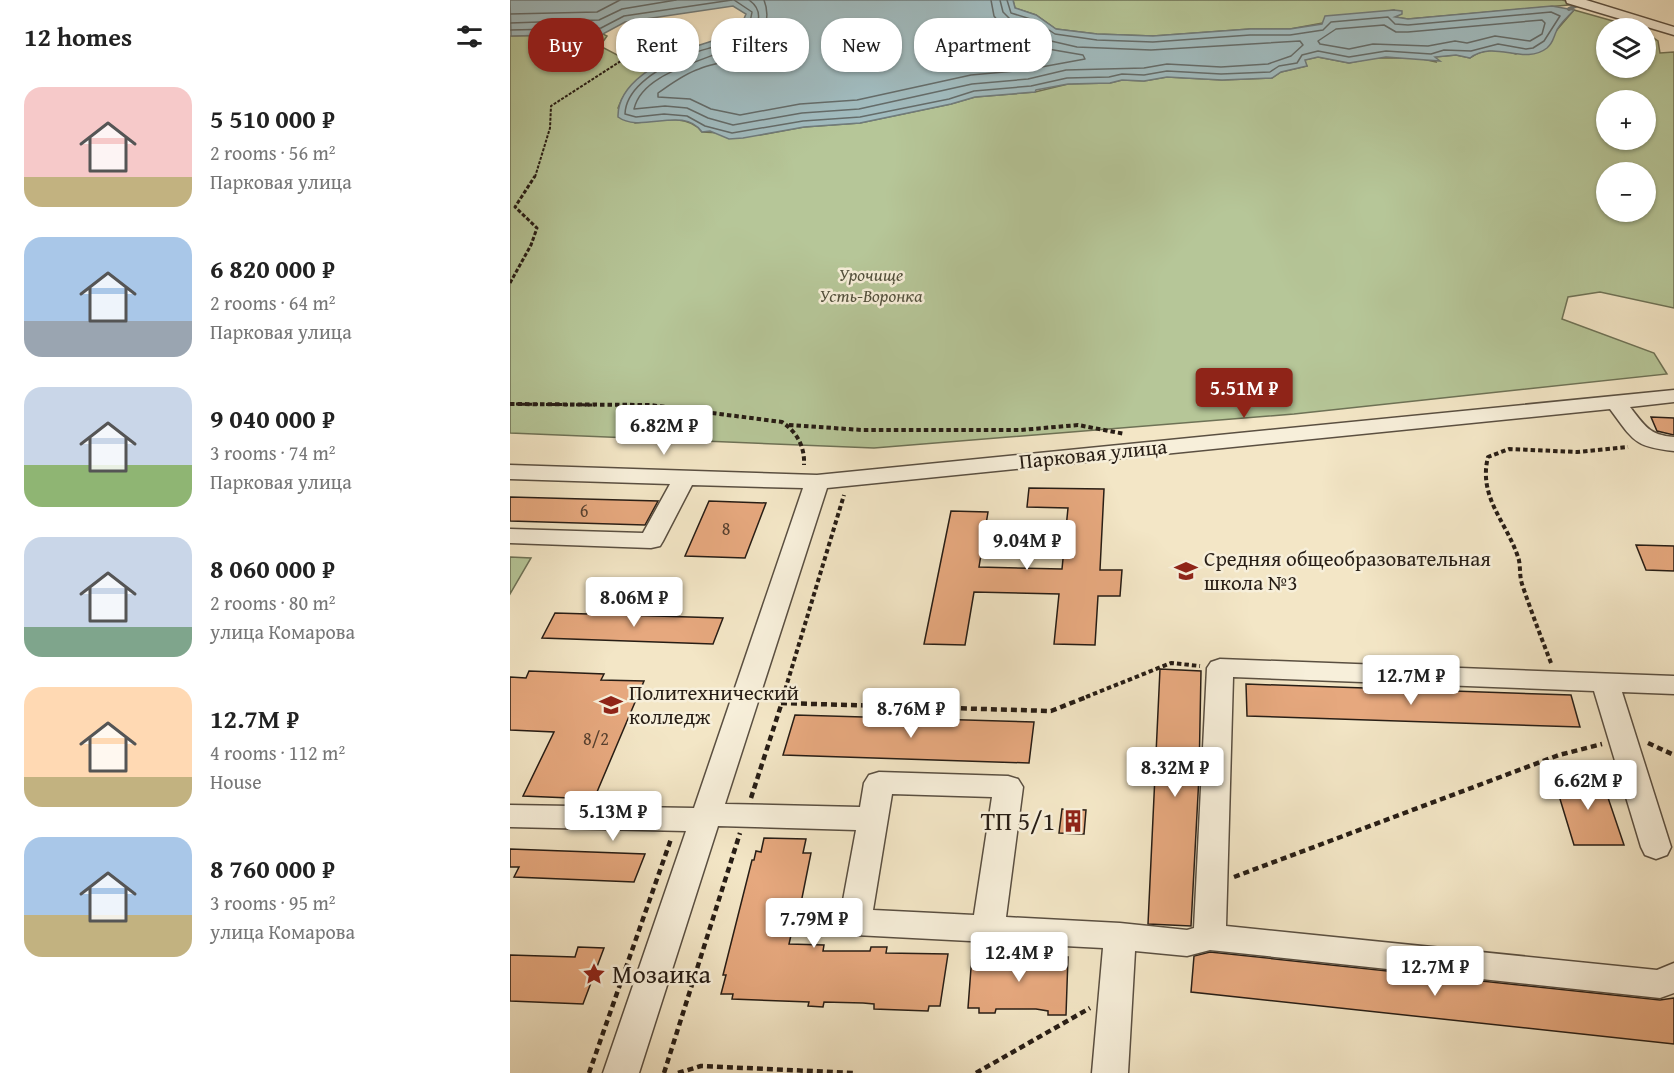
<!DOCTYPE html>
<html lang="en">
<head>
<meta charset="utf-8">
<style>
  body { margin:0; font-family:"Gentium Book Plus",serif; background:#f2f2f2; color:#222; height:100vh; display:flex; flex-direction:column; font-size:22px; white-space:nowrap }
  * { box-sizing:border-box; margin:0 }
  p { font-size:20px; color:#767676 }
  .icon { flex:none; width:33px; height:33px; fill:none; stroke:currentColor; stroke-width:2; stroke-linecap:round; stroke-linejoin:round }
  .map { position:relative; flex:1; overflow:hidden }
  .details { display:flex; flex-direction:column; background:#fff; width:510px }
  .details>* { flex:none }
  .top-card { position:absolute; left:18px; top:18px; width:570px; height:54px; display:flex; gap:12px }
  .fabs { position:absolute; left:1086px; top:18px; display:grid; gap:12px }
  .fabs a { display:grid; place-items:center; width:60px; height:60px; border-radius:50%; background:#fff; box-shadow:0 2px 4px #0004; font-size:30px }
  .price { position:absolute; translate:-50% -51px; padding:0 14px; border-radius:6px; background:#fff; color:#222; font-size:20px; line-height:39px; filter:drop-shadow(0 2px 3px #0008) }
  .price::after { content:''; position:absolute; left:50%; top:36px; width:18px; height:14px; margin-left:-9px; background:inherit; clip-path:polygon(0 0,100% 0,50% 100%) }
  .price.current { background:#8f2418; color:#fff }
  ul { padding:0; list-style:none }
  li { display:flex; align-items:center; gap:18px; height:150px; padding:0 24px }
  li span { display:grid; place-items:center; flex:none; width:168px; height:120px; border-radius:18px; color:#555 }
  li>.icon { margin-inline-start:auto }
  span .icon { width:72px; height:72px; fill:#fffc; stroke-width:1 }
  li b { font-size:26px }
  h2 { display:flex; justify-content:space-between; align-items:center; height:72px; padding:0 24px; font-size:26px }
  .chip { padding:0 21px; border-radius:24px; background:#fff; box-shadow:0 2px 4px #0004; font-size:21px; line-height:54px }
  .chip.current { background:#8f2418; color:#fff }
  main { display:flex; flex:1; min-height:0 }
  .map>svg:first-child { display:block }
  .green { fill:#b6c698; stroke:#6e7256; stroke-width:1.5; fill-rule:evenodd }
  .water { fill:#a1bcc0; stroke:#707c7c; stroke-width:1.5 }
  .lines { fill:none; stroke-linecap:round; stroke-linejoin:round }
  .shore { stroke:#646c6a; stroke-width:1.5 }
  .stream { stroke:#707c7c; stroke-width:4 }
  .building { fill:#e6a87e; stroke:#271d15; stroke-width:1.5 }
  .minor-casing { stroke:#5a4f41; stroke-width:3 }
  .path-far3 { stroke:#271d15; stroke-width:2; stroke-dasharray:3 1.5; stroke-linecap:butt }
  .path-far2 { stroke:#271d15; stroke-width:3; stroke-dasharray:4 2; stroke-linecap:butt }
  .path-far1 { stroke:#271d15; stroke-width:4; stroke-dasharray:4.5 3; stroke-linecap:butt }
  .path { stroke:#271d15; stroke-width:4.5; stroke-dasharray:6 4; stroke-linecap:butt }
  .minor { fill:#f7efda; fill-rule:evenodd }
  .labels { text-anchor:middle; stroke-width:5; stroke-linejoin:round; paint-order:stroke }
  .far-park-label { font-size:18px; font-style:italic; fill:#52503c; stroke:#f7efda }
  .number-label { font-size:18px; fill:#57402f }
  .street-label { font-size:21px; fill:#271d15; stroke:#f7efda }
  .poi-label { font-size:21px; fill:#271d15; stroke:#f7efda; text-anchor:start }
  .near-poi-label { font-size:26px; fill:#271d15; stroke:#f7efda; text-anchor:end }
</style>
</head>
<body>
<main>
<section class="details">
<h2>12 homes<svg class="icon" aria-label="filters" viewBox="0 0 24 24"><path d="M4 7h16M4 17h16"/><circle cx="9" cy="7" r="2"/><circle cx="15" cy="17" r="2"/></svg></h2>
<ul>
<li><span style="background:linear-gradient(#f6c9c9 75%,#c2b280 0)"><svg class="icon" aria-label="home" viewBox="0 0 24 24"><path d="M3 11l9-7 9 7M6 9v11h12V9"/></svg></span><div><b>5 510 000 ₽</b><p>2 rooms · 56 m²</p><p>Парковая улица</p></div></li>
<li><span style="background:linear-gradient(#a9c7e8 70%,#9aa5b1 0)"><svg class="icon" aria-label="home" viewBox="0 0 24 24"><path d="M3 11l9-7 9 7M6 9v11h12V9"/></svg></span><div><b>6 820 000 ₽</b><p>2 rooms · 64 m²</p><p>Парковая улица</p></div></li>
<li><span style="background:linear-gradient(#c9d6e8 65%,#8fb573 0)"><svg class="icon" aria-label="home" viewBox="0 0 24 24"><path d="M3 11l9-7 9 7M6 9v11h12V9"/></svg></span><div><b>9 040 000 ₽</b><p>3 rooms · 74 m²</p><p>Парковая улица</p></div></li>
<li><span style="background:linear-gradient(#c9d6e8 75%,#7fa58c 0)"><svg class="icon" aria-label="home" viewBox="0 0 24 24"><path d="M3 11l9-7 9 7M6 9v11h12V9"/></svg></span><div><b>8 060 000 ₽</b><p>2 rooms · 80 m²</p><p>улица Комарова</p></div></li>
<li><span style="background:linear-gradient(#ffd9b3 75%,#c2b280 0)"><svg class="icon" aria-label="home" viewBox="0 0 24 24"><path d="M3 11l9-7 9 7M6 9v11h12V9"/></svg></span><div><b>12.7M ₽</b><p>4 rooms · 112 m²</p><p>House</p></div></li>
<li><span style="background:linear-gradient(#a9c7e8 65%,#c2b280 0)"><svg class="icon" aria-label="home" viewBox="0 0 24 24"><path d="M3 11l9-7 9 7M6 9v11h12V9"/></svg></span><div><b>8 760 000 ₽</b><p>3 rooms · 95 m²</p><p>улица Комарова</p></div></li>
</ul>
</section>
<div class="map">
<svg width="1164" height="1073" viewBox="0 0 1164 1073">
  <rect width="100%" height="100%" fill="#f3e6c6"/>
  <filter id="stains"><feTurbulence type="fractalNoise" baseFrequency=".00333" numOctaves="4"/><feColorMatrix values="0 0 0 0 .2 0 0 0 0 .09 0 0 0 0 .02 0 0 0 .5 -.17"/></filter>
  <radialGradient id="worn" r=".72"><stop offset=".6" stop-color="#630" stop-opacity="0"/><stop offset="1" stop-color="#630" stop-opacity=".3"/></radialGradient>
  <path class="green" d="M503 0H1052L1070 4 898 19 884 17V10L780 29H740L643 36 587 34 546 29 526 15 505 8Z
    M1064 10 1128 28H1096V68H1136V33L1148 41 1150 53 1164 52V308L1090 292 1058 297 1052 319 1144 353 1157 374 784 414 364 448 0 433V36L93 34 97 36 90 46 109 56 135 46 180 48C152 64 119 76 108 108L125 123C145 121 178 113 192 132L250 135 294 127 350 123 441 104 465 97 525 92 558 84 600 83 612 80 634 81 657 77 712 80 762 78 771 72 797 66 794 60 808 57 839 63 863 58H908L926 62 924 57 946 55 960 58C973 48 991 49 1006 54L1046 31ZM1096 100H1136V140H1096ZM1096 172H1136V212H1096Z
    M0 557 21 558 0 594Z"/>
  <path class="water" d="M0 0H503L505 8 526 15 546 29 587 34 643 36 740 29H780L812 24 815 16 884 10 892 11V14L885 17 898 19 1042 6 1064 10C1058 17 1049 24 1046 32 1043 39 1043 43 1037 48 1014 66 984 39 960 58L946 55 925 57 930 61 876 57 839 63 808 57 795 60 797 66 771 72 762 78 712 80 657 77 634 81 612 80 600 83 558 84 526 90 525 92 465 97 441 104 350 123 294 127 233 138 219 139 200 131 192 132C173 105 131 134 108 117 107 82 152 61 179 49 199 40 228 39 236 14L223 6 115 22 93 34 1 36Z"/>
  <g class="lines">
    <path class="shore" d="M224 0 242 12C241 19 240 24 236 29 223 45 198 47 181 54 157 64 116 84 115 114L126 117 154 114 177 116 195 126 222 133 293 121 350 117 439 99 464 91 521 86 557 78 599 77 612 74 634 75 657 71 711 74 760 72 769 66 787 63 792 55 808 51 839 57 876 51 921 54 934 50 961 51 988 44 1016 49 1023 48 1034 41 1050 16 1041 12 898 25 885 24 878 17 821 22 813 30 780 35H740L643 42 587 40 545 34 524 20 501 13 497 0
      M239 0C256 12 248 31 233 41 204 61 133 69 124 109L155 106 177 108 198 118 223 125 292 113 349 109 462 84 518 79 556 70 634 68 657 64 711 67 758 64 781 56 793 45 790 41 641 50 567 47 541 41 521 27 500 19 493 12 490 0
      M254 0C265 28 242 52 216 61 207 64 198 65 189 69 174 74 161 84 148 93V97L180 99 201 109 230 115 290 104 347 100 461 75 515 70 575 59 573 55 538 49 516 35 493 27 484 16 481 0
      M0 14 87 12 110 0
      M1032 20 1035 23 1032 34 1020 41 985 36 957 43 945 41 918 46 863 44 839 49 810 44 808 41 826 29 874 25 886 32H898Z
      M0 23 89 20 112 9 166 0
      M0 30 91 28 114 16 222 0"/>
    <path class="stream" d="M1059 9 1078 0"/>
  </g>
  <path class="building" d="M1141 417 1164 418V435L1147 431Z
    M519 488 594 489 590 570H612L610 596H588L585 645 544 644 549 594 464 592 455 645 414 644 441 511 478 512 469 567 552 569 558 508 517 507Z
    M0 497 148 501 135 525 0 521Z
    M199 501 256 503 235 558 175 556Z
    M1126 545 1164 546V571L1136 570Z
    M45 613 213 618 203 644 32 638Z
    M650 669 691 671 689 776 681 926 638 924Z
    M19 671 94 674 91 680 134 681 84 799 13 796 44 732 0 730V677L16 678Z
    M736 684 1061 695 1070 727 737 716Z
    M285 715 524 722 519 763 273 755Z
    M1043 776 1091 777 1114 845H1064Z
    M552 809 576 810 574 834 549 833Z
    M254 838 296 839 293 853H301L289 913H286L279 944 314 945 313 951H360L361 947H377L376 953 438 954 430 1006H419L418 1011 364 1009V1004L353 1003 314 1002 313 1007 298 1006 299 1002 222 999 223 994H211L216 975H213L242 860H244L246 851 251 852Z
    M0 849 135 854 124 882 4 877 9 867H0Z
    M68 947 94 948 73 1004 0 1001V955L65 957Z
    M489 950H504V956L558 957 556 1015H538V1011L526 1009H486L485 1013H469V1008H458L462 955H488Z
    M700 952 1150 1000 1164 998V1044L681 992 684 956Z"/>
  <g class="lines">
    <g class="minor-casing">
      <path id="minor" d="M1056 0H1076L1164 27V35L1057 3Z
        M1164 390V402L1120 407C1135 426 1139 435 1164 437V451C1124 447 1123 440 1100 409L317 488 215 804 350 807 354 783 359 775 369 772 498 776 508 779 513 787 496 917 610 923 677 930 684 928 697 668 701 662 710 659 1164 676V694L1112 692 1161 847 1157 855 1146 859 1135 855 1131 847 1084 691 723 677 716 926 1147 970 1164 963V993L1150 998 700 950 677 956 625 951 618 1073H582L593 948 345 935 334 931 329 922 346 830 208 826 129 1073H93L176 831 0 827V805L184 808 293 488 182 485 153 541 150 546 141 548 0 543V529L133 533 160 484 0 479V465L307 475ZM382 794 482 797 464 915 363 910Z"/>
    </g>
    <path class="path-far3" d="M25 177 40 128 41 106 148 37"/>
    <path class="path-far2" d="M0 283 21 245 27 228 5 207 25 176
      M0 404 85 405"/>
    <path class="path-far1" d="M0 404 140 405 272 422C287 432 295 447 294 465
      M279 425 352 430H511L568 425 615 434
      M1041 663C1031 637 1021 611 1012 584 1009 575 1011 565 1008 557 996 521 968 497 978 457L999 449 1067 452 1118 447
      M273 697 334 495
      M576 697 661 663 690 666"/>
    <path class="path" d="M271 703 541 711 579 696
      M1138 743 1164 755
      M241 798 274 696
      M724 877 1049 755 1092 744
      M79 1073 161 839
      M154 1073 230 833
      M168 1073 191 1066 345 1073
      M466 1073 580 1008"/>
    <use href="#minor" class="minor"/>
  </g>
  <defs>
    <g id="school-bare" transform="scale(1.8)"><path d="M0-5L7-2L0 1L-7-2ZM-4 1L0 2.5L4 1V4Q0 6-4 4Z" fill="#8f2418" stroke="#f7efda" stroke-width="2.5" paint-order="stroke"/></g>
    <g id="university-bare" transform="scale(1.8)"><path d="M0-5L7-2L0 1L-7-2ZM-4 1L0 2.5L4 1V4Q0 6-4 4Z" fill="#8f2418" stroke="#f7efda" stroke-width="2.5" paint-order="stroke"/></g>
    <g id="building-bare" transform="scale(1.8)"><path d="M-4-6H4V6H1V3H-1V6H-4ZM-2.5-4.3h1.7v1.8h-1.7ZM.8-4.3h1.7v1.8H.8ZM-2.5-1h1.7V.8h-1.7ZM.8-1h1.7V.8H.8Z" fill="#8f2418" stroke="#f7efda" stroke-width="2.5" paint-order="stroke"/></g>
    <g id="sight-bare" transform="scale(1.8)"><path d="M0-6L1.8-2.2L6-1.7L2.9 1.2L3.7 5.4L0 3.3L-3.7 5.4L-2.9 1.2L-6-1.7L-1.8-2.2Z" fill="#8f2418" stroke="#f7efda" stroke-width="2.5" paint-order="stroke"/></g>
  </defs>
  <g fill-rule="evenodd">
    <use href="#school-bare" x="676" y="571"/>
    <use href="#university-bare" x="101" y="705"/>
    <use href="#building-bare" x="563" y="821"/>
    <use href="#sight-bare" x="84" y="974"/>
  </g>
  <g class="labels">
    <g class="far-park-label">
      <text x="361" y="281">Урочище<tspan x="361" dy="21">Усть-Воронка</tspan></text>
    </g>
    <g class="number-label">
      <text x="74" y="517">6</text>
      <text x="216" y="535">8</text>
      <text x="86" y="745">8/2</text>
    </g>
    <g class="street-label">
      <text transform="translate(583 454) rotate(-6)" y="7">Парковая улица</text>
    </g>
    <g class="poi-label">
      <text x="694" y="566">Средняя общеобразовательная<tspan x="694" dy="24">школа №3</tspan></text>
      <text x="119" y="700">Политехнический<tspan x="119" dy="24">колледж</tspan></text>
    </g>
    <g class="near-poi-label">
      <text x="545" y="830">ТП 5/1</text>
      <text x="102" y="983" text-anchor="start">Мозаика</text>
    </g>
  </g>
  <rect width="100%" height="100%" filter="url(#stains)"/>
  <rect width="100%" height="100%" fill="url(#worn)"/>
</svg>
<div class="fabs">
<a><svg class="icon" aria-label="layers" viewBox="0 0 24 24"><path d="M12 4l9 5-9 5-9-5zM3 14l9 5 9-5"/></svg></a>
<a>+</a>
<a>−</a>
</div>
<b class="price current" style="left:734px;top:419px">5.51M ₽</b>
<b class="price" style="left:154px;top:456px">6.82M ₽</b>
<b class="price" style="left:517px;top:571px">9.04M ₽</b>
<b class="price" style="left:124px;top:628px">8.06M ₽</b>
<b class="price" style="left:901px;top:706px">12.7M ₽</b>
<b class="price" style="left:401px;top:739px">8.76M ₽</b>
<b class="price" style="left:665px;top:798px">8.32M ₽</b>
<b class="price" style="left:1078px;top:811px">6.62M ₽</b>
<b class="price" style="left:103px;top:842px">5.13M ₽</b>
<b class="price" style="left:304px;top:949px">7.79M ₽</b>
<b class="price" style="left:509px;top:983px">12.4M ₽</b>
<b class="price" style="left:925px;top:997px">12.7M ₽</b>
<div class="top-card">
<a class="chip current">Buy</a>
<a class="chip">Rent</a>
<a class="chip">Filters</a>
<a class="chip">New</a>
<a class="chip">Apartment</a>
</div>
</div>
</main>
</body>
</html>
